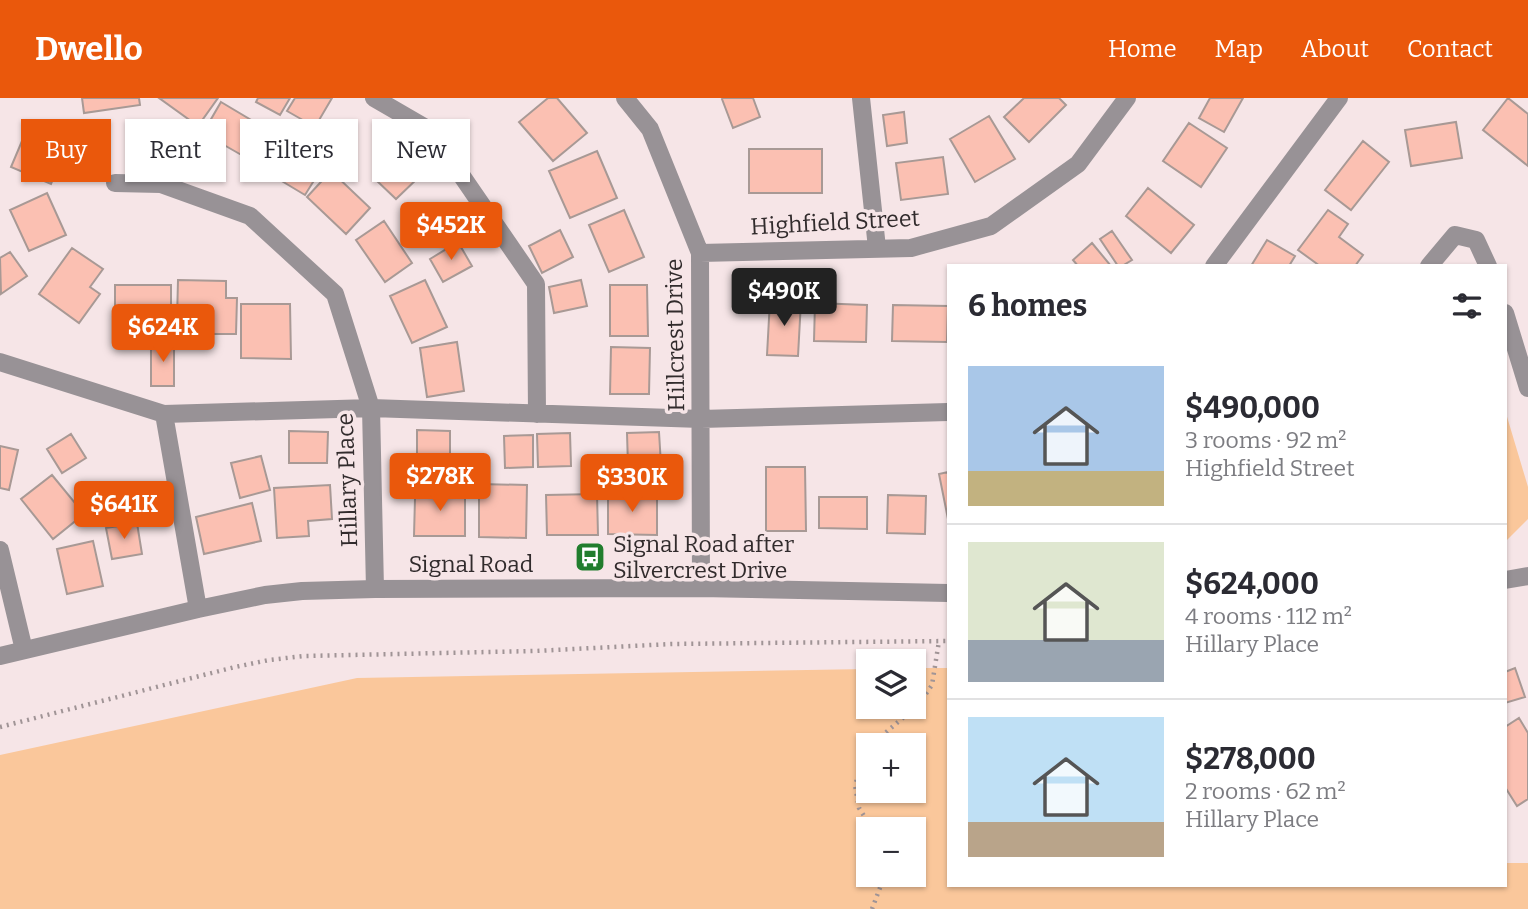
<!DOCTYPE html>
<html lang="en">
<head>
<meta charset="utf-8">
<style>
  body { margin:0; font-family:Bitter,serif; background:#f2f2f3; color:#2b2b33; height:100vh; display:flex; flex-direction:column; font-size:26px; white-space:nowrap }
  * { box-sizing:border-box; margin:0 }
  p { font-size:23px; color:#7c7c81 }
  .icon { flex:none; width:38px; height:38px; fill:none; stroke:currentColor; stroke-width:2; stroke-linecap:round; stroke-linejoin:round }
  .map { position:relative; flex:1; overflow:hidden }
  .drawer { position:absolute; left:947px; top:166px; width:560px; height:623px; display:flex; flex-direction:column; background:#fff; border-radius:0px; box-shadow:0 2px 5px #0004 }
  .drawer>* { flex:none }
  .guide { position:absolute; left:21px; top:21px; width:665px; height:63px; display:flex; gap:14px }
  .controls { position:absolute; left:856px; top:551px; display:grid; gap:14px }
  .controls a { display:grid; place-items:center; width:70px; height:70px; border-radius:0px; background:#fff; box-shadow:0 2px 5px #0004; font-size:35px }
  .price { position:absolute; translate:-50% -60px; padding:0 16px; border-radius:7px; background:#ea580c; color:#fff; font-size:23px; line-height:46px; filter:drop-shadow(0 2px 4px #0008) }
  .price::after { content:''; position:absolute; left:50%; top:42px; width:21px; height:16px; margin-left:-10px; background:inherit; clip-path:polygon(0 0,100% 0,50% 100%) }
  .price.selected { background:#222; color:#fff }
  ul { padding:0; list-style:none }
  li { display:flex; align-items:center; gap:21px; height:175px; padding:0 21px }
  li+li { border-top:2px solid #e1e1e2 }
  li span { display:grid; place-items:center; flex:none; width:196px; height:140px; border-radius:0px; color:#555 }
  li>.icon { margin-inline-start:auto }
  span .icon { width:84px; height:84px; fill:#fffc; stroke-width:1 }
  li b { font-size:30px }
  h2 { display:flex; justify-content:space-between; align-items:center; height:84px; padding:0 21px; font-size:30px }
  .chip { padding:0 24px; border-radius:0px; background:#fff; box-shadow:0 2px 5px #0004; font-size:24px; line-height:63px }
  .chip.selected { background:#ea580c; color:#fff }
  header { display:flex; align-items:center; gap:42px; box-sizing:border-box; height:98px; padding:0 35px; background:#ea580c; color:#fff }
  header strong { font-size:33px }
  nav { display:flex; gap:38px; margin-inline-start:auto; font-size:24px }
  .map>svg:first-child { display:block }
  .green { fill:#fac79b; fill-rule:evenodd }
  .building { fill:#fbc0b2; stroke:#a89995; stroke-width:2 }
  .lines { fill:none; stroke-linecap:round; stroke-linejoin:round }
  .path { stroke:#a09496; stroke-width:4.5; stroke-dasharray:2 5; stroke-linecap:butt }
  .minor { stroke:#989296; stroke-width:18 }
  .labels { text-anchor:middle; stroke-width:7; stroke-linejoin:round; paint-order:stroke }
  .street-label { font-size:23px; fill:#312b2c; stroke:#f6e5e7 }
  .poi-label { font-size:23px; fill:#312b2c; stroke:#f6e5e7; text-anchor:start }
</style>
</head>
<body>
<header>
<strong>Dwello</strong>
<nav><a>Home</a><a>Map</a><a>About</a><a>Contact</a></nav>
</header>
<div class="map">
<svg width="1528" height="811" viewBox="0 0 1528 811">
  <rect width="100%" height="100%" fill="#f6e5e7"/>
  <path class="green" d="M1505 312 1528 389V421L1505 444Z
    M914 570H948V788H1505V765H1528V811H0V657L357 580 868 571V609H914ZM868 648H914V693H868ZM868 732H914V777H868Z"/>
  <path class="building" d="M82 0H139L140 7 84 15Z
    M159 0H218L198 28Z
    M258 0H290L280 17 256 4Z
    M295 0H332L315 29 287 13Z
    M548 0H557L587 35 553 63 519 24Z
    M723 0H753L760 19 733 30 722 1Z
    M1024 0H1059L1066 7 1029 44 1004 19Z
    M1210 0H1243L1224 34 1199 20Z
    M1508 0 1528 16V68L1483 32Z
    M221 4 263 29 245 59 203 35Z
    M904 14 907 45 887 48 883 17Z
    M989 18 1015 61 975 84 950 41Z
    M30 24 70 40 51 86 11 69Z
    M1456 24 1462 60 1411 68 1405 32Z
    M1189 25 1227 50 1201 89 1163 63Z
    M279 40 323 68 305 97 260 70Z
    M1363 43 1389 64 1351 112 1325 92Z
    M749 51H822V95H749Z
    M597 53 617 100 570 120 549 73Z
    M399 57 420 78 396 101 375 81Z
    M943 59 948 96 901 102 896 65Z
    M331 73 370 110 346 136 307 99Z
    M1148 90 1194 127 1171 155 1126 118Z
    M47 95 66 137 29 153 10 112Z
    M624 112 644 159 609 174 589 127Z
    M1328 112 1348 126 1339 139 1363 157 1355 168H1320L1298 152Z
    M384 123 412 165 385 184 356 142Z
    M560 132 573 159 542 175 529 148Z
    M1112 133 1132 162 1122 168H1118L1100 141Z
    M1267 142 1295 158 1289 168H1251Z
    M458 144 472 168 443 184 430 161Z
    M1092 145 1111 168H1078L1073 162Z
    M72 150 103 171 90 189 100 196 79 225 39 196Z
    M10 154 27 178 1 196 0 160Z
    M178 182 226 183V200H237L236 236H197V223L177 222Z
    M425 182 447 229 412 245 390 198Z
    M581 182 587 208 554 215 549 189Z
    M115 187H171V222H115Z
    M610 187H647L648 238H610Z
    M770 202 801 203 798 258 767 257Z
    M815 205 867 207 866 244 814 243Z
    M241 206H290L291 261 241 260Z
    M893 207 948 208 947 244 892 243Z
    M457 244 464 293 427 299 420 250Z
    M151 245H174V288H151Z
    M611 249 650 250 649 296H610Z
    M417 332 450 333V367L417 366Z
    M289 333 328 334 327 365H289Z
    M659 334 661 367 628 368 627 335Z
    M570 335 571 368 538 369 537 336Z
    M71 336 86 360 62 375 47 351Z
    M533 337V369L505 370 504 338Z
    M0 348 18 352 9 392 0 390Z
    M261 358 270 392 240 400 231 365Z
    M766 369H805L806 433H766Z
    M948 374V421L939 376Z
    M52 377 84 416 53 441 21 401Z
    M479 386 527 387 526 440 479 439Z
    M330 387 332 421 308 423 309 438 277 440 274 390Z
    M422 391 465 392V438H414L415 400H422Z
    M608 394 657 395V437L608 436Z
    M597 396 598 437H547L546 397Z
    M888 397 926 398 925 436 887 435Z
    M819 399H867V431L819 430Z
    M252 405 261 443 204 456 196 419Z
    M137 425 142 456 112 461 106 430Z
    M93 443 103 488 67 496 57 451Z
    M1515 570 1525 599 1505 605V574Z
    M1519 620 1528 635V701L1517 708 1505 689V629Z"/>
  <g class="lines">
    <path class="path" d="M0 629 235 569 269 562 304 558 535 553 671 546 948 543
      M870 648 919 606 932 587 939 543
      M868 649 855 687 859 710 873 732
      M872 811 881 787V777"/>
    <path class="minor" d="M374 0 431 33 536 186 537 316
      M625 0 650 31 700 155 701 490
      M861 0 877 150
      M115 85 161 86 250 118 335 196 371 310 375 491
      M700 155 911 150 991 128 1078 66 1127 0
      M1214 168 1339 0
      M1429 168 1455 137 1476 142 1488 168
      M1505 215 1528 290
      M0 264 164 316 371 310 701 321 948 314
      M164 316 198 511
      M0 452 24 552
      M1505 482 1528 478
      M0 558 198 511 265 497 302 493 375 491 701 490 948 495"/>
  </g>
  <defs>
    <g id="bus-square" transform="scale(1.575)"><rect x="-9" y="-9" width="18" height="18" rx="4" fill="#217d2d" stroke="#f6e5e7"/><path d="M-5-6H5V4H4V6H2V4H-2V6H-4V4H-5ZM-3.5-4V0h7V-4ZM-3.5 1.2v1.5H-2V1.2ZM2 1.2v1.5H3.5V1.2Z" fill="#fff"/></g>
  </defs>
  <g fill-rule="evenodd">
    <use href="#bus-square" x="590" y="459"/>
  </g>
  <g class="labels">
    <g class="street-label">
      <text transform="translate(835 124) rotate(-3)" y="8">Highfield Street</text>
      <text transform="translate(675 237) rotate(-91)" y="8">Hillcrest Drive</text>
      <text transform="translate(347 382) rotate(-92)" y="8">Hillary Place</text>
      <text x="471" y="474">Signal Road</text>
    </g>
    <g class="poi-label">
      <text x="613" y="454">Signal Road after<tspan x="613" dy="26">Silvercrest Drive</tspan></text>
    </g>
  </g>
</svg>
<div class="controls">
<a><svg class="icon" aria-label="layers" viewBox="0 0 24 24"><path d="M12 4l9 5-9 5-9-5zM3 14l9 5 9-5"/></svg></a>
<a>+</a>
<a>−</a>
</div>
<b class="price" style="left:451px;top:164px">$452K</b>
<b class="price selected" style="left:784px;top:230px">$490K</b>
<b class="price" style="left:163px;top:266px">$624K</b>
<b class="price" style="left:440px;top:415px">$278K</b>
<b class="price" style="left:632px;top:416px">$330K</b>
<b class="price" style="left:124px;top:443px">$641K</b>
<div class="guide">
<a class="chip selected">Buy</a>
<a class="chip">Rent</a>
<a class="chip">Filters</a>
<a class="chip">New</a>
</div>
<section class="drawer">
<h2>6 homes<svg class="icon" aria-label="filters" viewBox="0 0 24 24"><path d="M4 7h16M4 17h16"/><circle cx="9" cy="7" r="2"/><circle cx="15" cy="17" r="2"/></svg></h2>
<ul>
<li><span style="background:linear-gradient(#a9c7e8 75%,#c2b280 0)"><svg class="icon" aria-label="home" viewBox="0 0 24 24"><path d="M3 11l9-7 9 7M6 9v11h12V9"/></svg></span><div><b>$490,000</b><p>3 rooms · 92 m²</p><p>Highfield Street</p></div></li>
<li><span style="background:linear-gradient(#dfe7d0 70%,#9aa5b1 0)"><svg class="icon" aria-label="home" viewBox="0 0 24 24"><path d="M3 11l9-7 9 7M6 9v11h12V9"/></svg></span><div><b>$624,000</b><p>4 rooms · 112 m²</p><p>Hillary Place</p></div></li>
<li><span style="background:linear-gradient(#bfe0f5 75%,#b9a48a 0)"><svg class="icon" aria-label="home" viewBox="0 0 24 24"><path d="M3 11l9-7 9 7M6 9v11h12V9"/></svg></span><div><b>$278,000</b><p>2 rooms · 62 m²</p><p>Hillary Place</p></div></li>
</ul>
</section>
</div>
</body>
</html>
